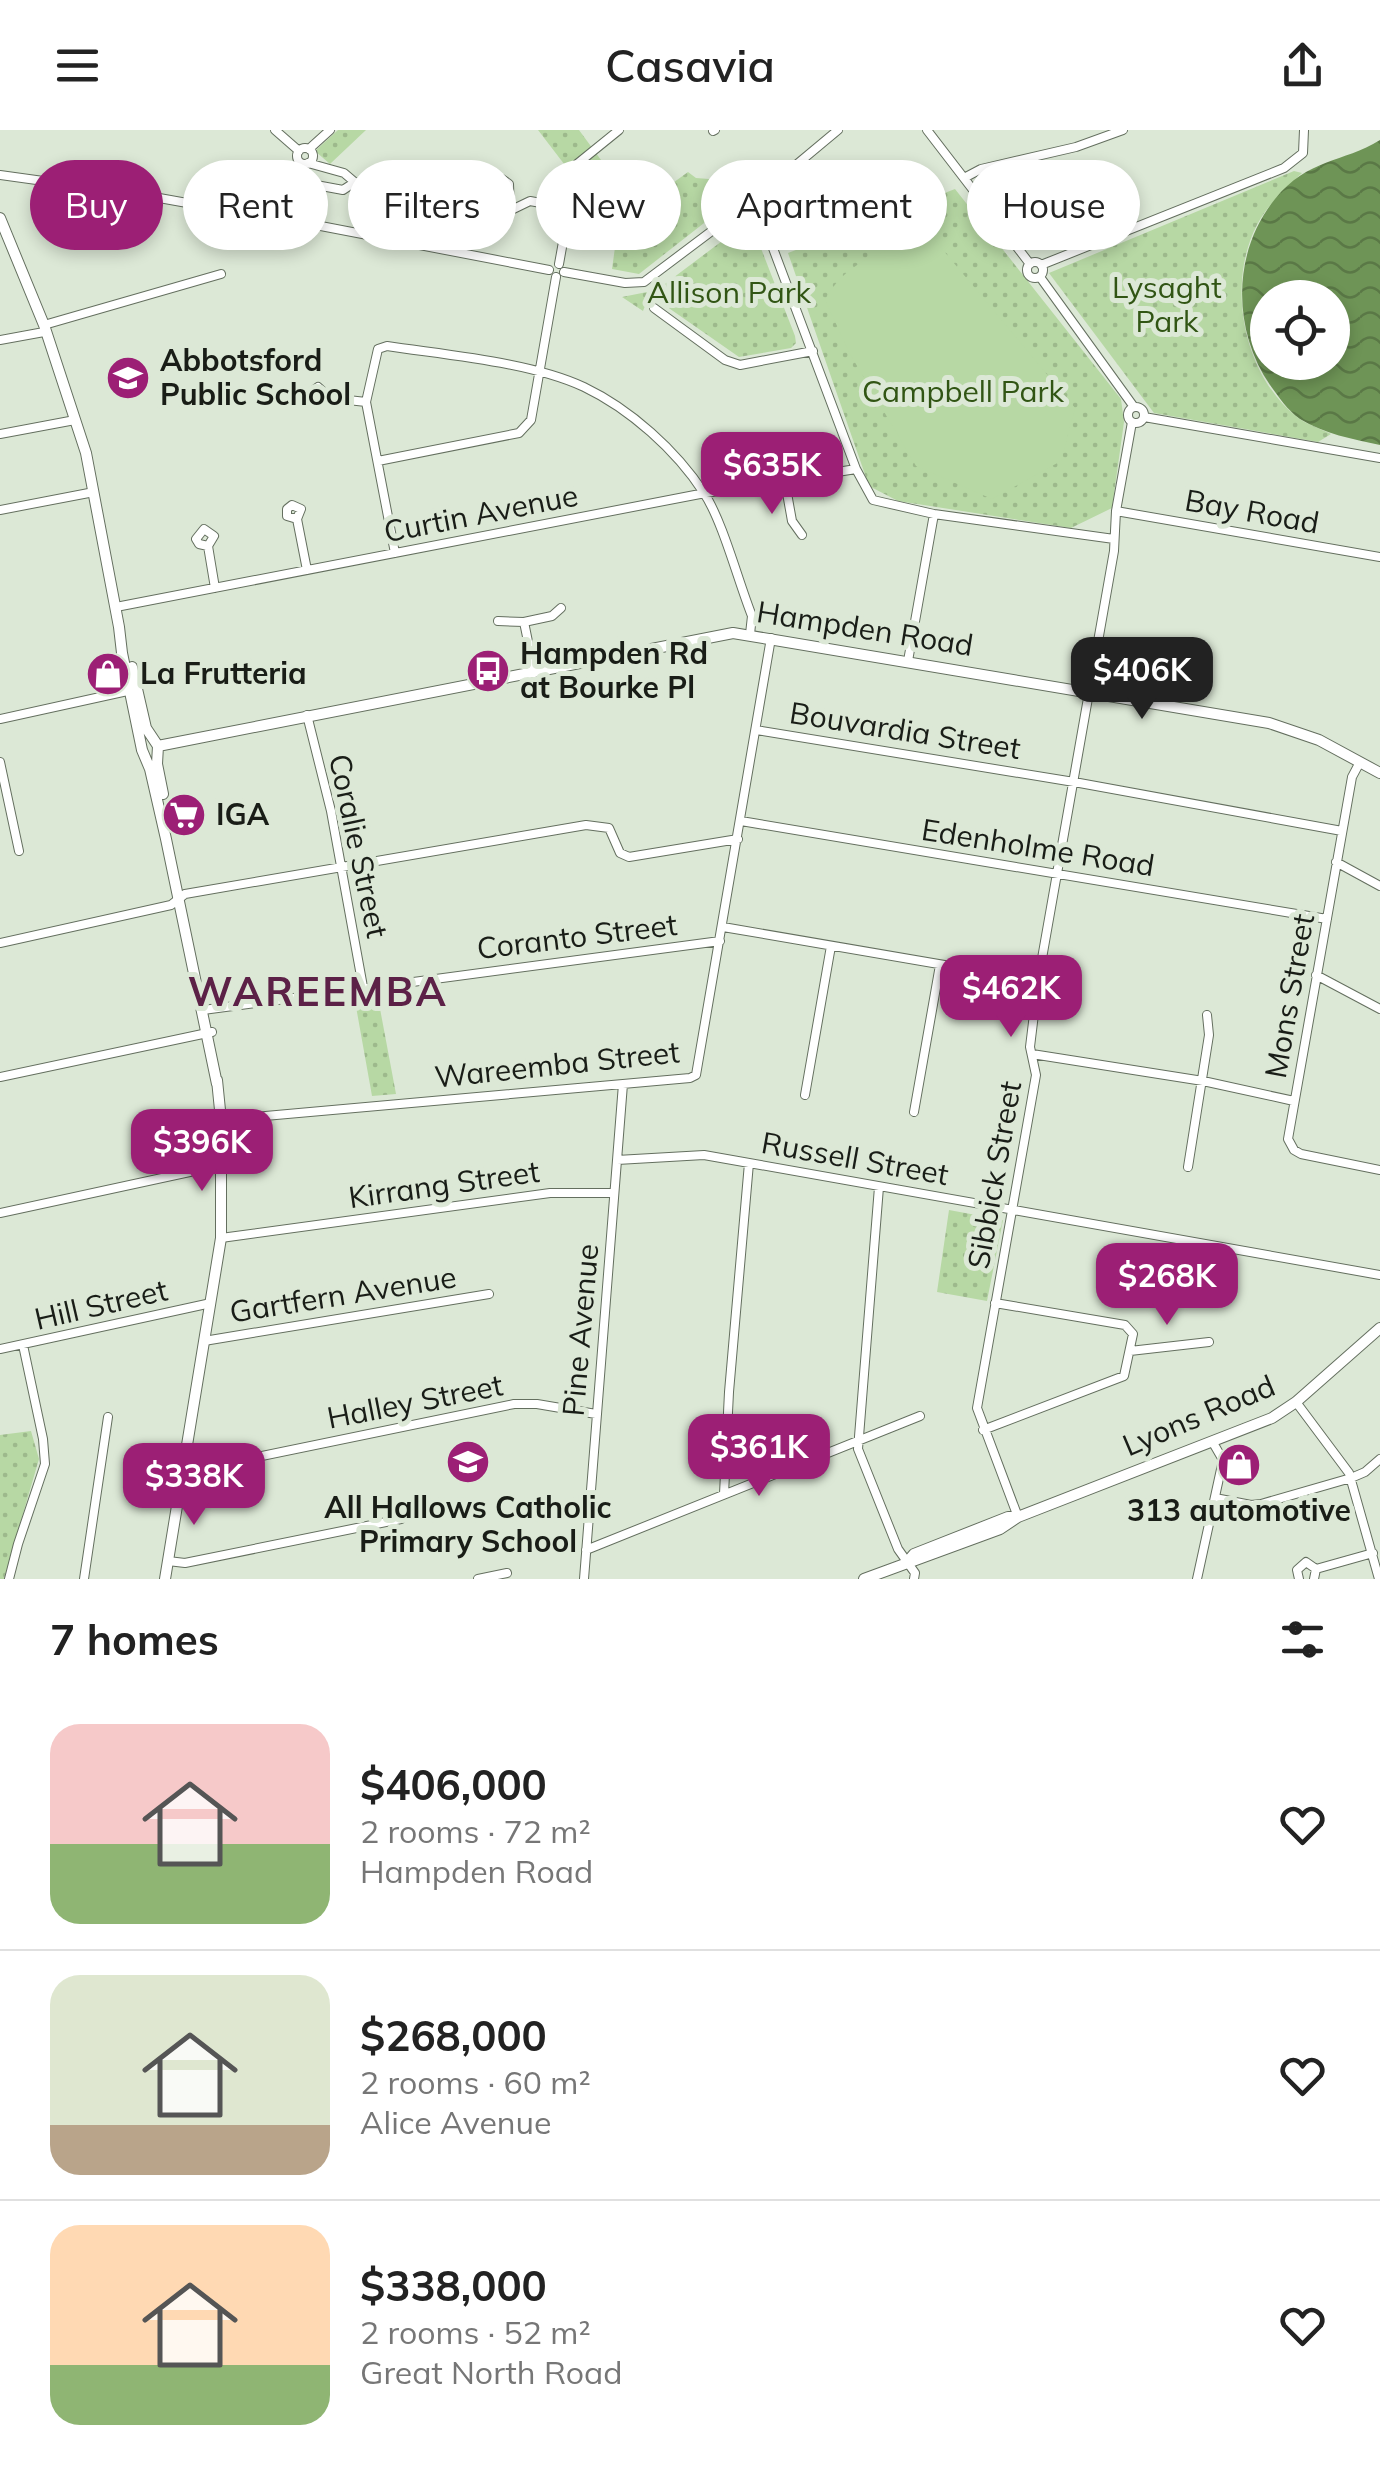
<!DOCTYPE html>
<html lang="en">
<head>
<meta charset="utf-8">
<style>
  body { margin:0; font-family:Mulish,sans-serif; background:#f6f6f6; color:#222; height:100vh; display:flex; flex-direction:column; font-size:38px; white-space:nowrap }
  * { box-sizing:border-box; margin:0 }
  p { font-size:32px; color:#767676 }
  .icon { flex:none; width:55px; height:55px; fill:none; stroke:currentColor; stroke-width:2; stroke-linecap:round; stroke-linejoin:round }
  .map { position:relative; height:1449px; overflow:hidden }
  .side { display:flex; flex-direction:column; background:#fff; flex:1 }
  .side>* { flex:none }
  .banner { position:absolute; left:30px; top:30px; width:1320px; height:90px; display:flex; gap:20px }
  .buttons { position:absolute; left:1250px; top:150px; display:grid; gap:20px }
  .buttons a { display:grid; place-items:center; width:100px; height:100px; border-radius:50%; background:#fff; box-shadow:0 5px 15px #0003; font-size:50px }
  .price { position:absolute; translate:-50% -85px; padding:0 22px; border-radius:20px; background:#9c1f75; color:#fff; font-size:32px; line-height:65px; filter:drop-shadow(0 2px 5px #0008) }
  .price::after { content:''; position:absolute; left:50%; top:60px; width:30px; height:22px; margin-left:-15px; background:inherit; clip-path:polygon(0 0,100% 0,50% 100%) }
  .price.selected { background:#222; color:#fff }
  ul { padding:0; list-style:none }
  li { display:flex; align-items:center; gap:30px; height:250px; padding:0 50px }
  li+li { border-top:2px solid #e0e0e0 }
  li span { display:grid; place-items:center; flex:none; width:280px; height:200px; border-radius:30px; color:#555 }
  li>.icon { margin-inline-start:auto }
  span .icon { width:120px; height:120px; fill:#fffc; stroke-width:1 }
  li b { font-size:42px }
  h2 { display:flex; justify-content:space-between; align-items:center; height:120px; padding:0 50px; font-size:42px }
  .pill { padding:0 35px; border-radius:45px; background:#fff; box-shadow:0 5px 15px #0003; font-size:35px; line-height:90px }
  .pill.selected { background:#9c1f75; color:#fff }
  header { display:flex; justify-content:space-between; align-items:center; height:130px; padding:0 50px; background:#fff; font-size:45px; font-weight:600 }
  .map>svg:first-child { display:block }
  .park { fill:url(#park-dots) }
  .garden { fill:#b7d8a4 }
  .water { fill:url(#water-waves); fill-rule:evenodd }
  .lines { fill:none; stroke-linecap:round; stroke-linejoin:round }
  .minor-casing { stroke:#646f5f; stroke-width:10 }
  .major-casing { stroke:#646f5f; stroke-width:12 }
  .minor { stroke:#fff; stroke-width:8 }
  .major { stroke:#fff; stroke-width:10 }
  .labels { text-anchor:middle; stroke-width:10; stroke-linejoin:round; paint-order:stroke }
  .park-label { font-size:30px; fill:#315514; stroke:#dce8d6 }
  .poi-label { font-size:30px; font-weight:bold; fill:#191d17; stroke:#dce8d6; text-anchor:start }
  .street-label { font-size:30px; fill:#191d17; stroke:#dce8d6 }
  .district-label { font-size:40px; font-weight:bold; letter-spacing:2.5px; fill:#5c2147; stroke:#dce8d6 }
</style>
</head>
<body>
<header><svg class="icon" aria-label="menu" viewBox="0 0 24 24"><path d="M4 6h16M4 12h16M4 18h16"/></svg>Casavia<svg class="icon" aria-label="share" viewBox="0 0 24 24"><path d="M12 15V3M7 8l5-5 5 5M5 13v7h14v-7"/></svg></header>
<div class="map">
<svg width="1380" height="1449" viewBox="0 0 1380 1449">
  <defs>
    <pattern id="park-dots" width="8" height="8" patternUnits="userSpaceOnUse" patternTransform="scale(2.5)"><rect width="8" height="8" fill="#b7d8a4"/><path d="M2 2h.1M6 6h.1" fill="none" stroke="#9db98c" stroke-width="1.8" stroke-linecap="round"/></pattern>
    <pattern id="water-waves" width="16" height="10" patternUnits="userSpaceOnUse" patternTransform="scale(2.5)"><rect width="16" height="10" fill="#6e9456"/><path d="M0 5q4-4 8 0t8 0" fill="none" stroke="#5a7846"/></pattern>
  </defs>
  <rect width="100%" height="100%" fill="#dce8d6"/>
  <path class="park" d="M338 0H366L330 34 315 21Z
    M538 0H579L637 79 688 42 696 48 709 49 727 75 639 144 612 139 617 103Z
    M1294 41 1302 43C1285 59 1268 74 1257 95 1226 154 1243 245 1297 287 1306 294 1321 299 1331 304L1318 312 1154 283 1049 143Z
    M955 59 1121 269 1124 292 1112 378 1071 398 898 371 869 356 788 123Z
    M750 90 795 206 796 213 791 218 739 227 663 174 654 171 646 173 643 181 622 167 657 160Z
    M378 868 396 964 372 966 355 871Z
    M949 1080 1003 1090 987 1171 937 1162Z
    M31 1301 39 1329 4 1449H0V1305Z"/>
  <path class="garden" d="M933 108 1075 278 1061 331 992 369 916 336 850 224 825 170C848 127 889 120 933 108Z"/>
  <path class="water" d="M1380 10V315C1352 309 1325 304 1300 289 1288 281 1278 266 1270 255 1232 199 1232 122 1275 69 1308 28 1343 33 1380 10ZM1268 168H1332V232H1268Z"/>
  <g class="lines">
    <g class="minor-casing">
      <path id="minor" d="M275 0 299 21
        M927 0 1030 134
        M713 1 715 0
        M297 26a8 8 0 1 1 16 0a8 8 0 1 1-16 0Z
        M309 19 330 0
        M308 33 344 43 364 60 503 84 530 71 568 78
        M0 45 137 64 287 91 292 97 300 92 549 140
        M964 48 981 39 1076 17 1123 0
        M502 49 509 54 510 81
        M316 55 343 60 355 52
        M760 65 838 0
        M759 81 856 339 873 370 934 384 1114 409
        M295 83 303 34
        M1027 140a8 8 0 1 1 16 0a8 8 0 1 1-16 0Z
        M559 134 577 34 619 0
        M1041 135 1284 38 1303 23 1304 0
        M564 142 625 153 644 152 745 76 748 65H760
        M1040 147 1134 277
        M654 178 725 230 740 235 813 221
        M44 195 221 144
        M0 210 44 202
        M325 266 321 271 315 272 310 263 318 257 330 268 366 272
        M1128 285a8 8 0 1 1 16 0a8 8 0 1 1-16 0Z
        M1144 287 1380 328
        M0 304 75 290
        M378 331 519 303 531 290 556 147
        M785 352 792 391 802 405
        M0 380 94 362
        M1116 381 1380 427
        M297 389 287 386V379L292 375 301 379 297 389 307 440
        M208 416 199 414 196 409 204 399 214 406 208 416 215 458
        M395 423 366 272 378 219 387 216C446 225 531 232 584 257 630 279 676 320 704 363 723 392 738 451 752 486L750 504
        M116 477 700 364 856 339
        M498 491 524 492
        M908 531 934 384
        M534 541 524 492 552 486 561 478
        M307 585 331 681 363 857
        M0 589 132 560
        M756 600 1074 652 1342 701
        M0 632 19 721
        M1360 632 1352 647 1288 1009 1294 1020 1301 1024 1380 1040
        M741 691 1327 789
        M1336 732 1380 756
        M723 797 1038 851
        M0 813 171 775 185 764 586 695 609 698 620 723 629 727 738 709
        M1316 845 1380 879
        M203 880 720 811
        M1032 924 1203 951 1294 971
        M0 947 212 902
        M805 965 831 816
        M914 982 940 835
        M221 990 690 948 696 945 771 508
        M617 1030 704 1025 1380 1145
        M1188 1037 1209 905 1207 885
        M879 1057 858 1319 898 1419 915 1443 914 1449
        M0 1083 222 1035
        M221 1108 550 1063H614
        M204 1211 489 1164
        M0 1219 211 1173
        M1130 1221 1209 1212
        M1296 1272 1349 1343 1379 1449
        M983 1300 1124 1246 1133 1204 1125 1195 995 1173
        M184 1342 514 1274H537L596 1284
        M724 1364 729 1262 749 1033
        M1215 1368 1251 1375 1261 1374 1351 1348 1365 1342 1380 1329
        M1018 1387 977 1278 1036 945 1030 917 1038 851 1114 421 1116 381 1132 292
        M586 1420 920 1286
        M168 1431 185 1433 401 1389
        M1316 1439 1373 1423
        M9 1449 18 1414 45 1334 43 1309 23 1215
        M84 1449 108 1287
        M478 1449 507 1443
        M584 1449 623 954
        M1197 1449 1223 1330 1212 1311
        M1299 1449 1297 1440 1306 1432 1316 1439 1314 1449"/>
    </g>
    <g class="major-casing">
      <path id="major" d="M0 88 44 195 86 323 119 497 122 523 142 620 150 639 166 709 217 954
        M132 537 146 598 158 616
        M158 616 733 503 1269 593 1319 610 1380 643
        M158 616 157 634 163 664
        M908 1431 914 1424 1008 1387H1018L1272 1288 1296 1272 1380 1198
        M165 1449 221 1108V990L217 950
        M864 1449 1000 1399 1018 1387"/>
    </g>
    <use href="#minor" class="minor"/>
    <use href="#major" class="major"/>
  </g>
  <defs>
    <g id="school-disc" transform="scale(2.25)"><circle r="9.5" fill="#9c1f75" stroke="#dce8d6"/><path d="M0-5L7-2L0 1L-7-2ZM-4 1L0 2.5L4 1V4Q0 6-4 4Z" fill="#fff"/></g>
    <g id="bus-disc" transform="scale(2.25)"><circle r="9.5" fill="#9c1f75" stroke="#dce8d6"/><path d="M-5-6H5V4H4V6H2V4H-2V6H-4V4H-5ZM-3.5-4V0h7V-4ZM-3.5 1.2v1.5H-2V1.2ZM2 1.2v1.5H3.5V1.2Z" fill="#fff"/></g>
    <g id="shop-disc" transform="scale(2.25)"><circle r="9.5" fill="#9c1f75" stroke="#dce8d6"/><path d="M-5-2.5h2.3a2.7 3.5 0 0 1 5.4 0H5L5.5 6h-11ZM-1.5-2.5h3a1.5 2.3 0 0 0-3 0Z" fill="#fff"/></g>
    <g id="supermarket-disc" transform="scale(2.25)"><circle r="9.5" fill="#9c1f75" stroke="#dce8d6"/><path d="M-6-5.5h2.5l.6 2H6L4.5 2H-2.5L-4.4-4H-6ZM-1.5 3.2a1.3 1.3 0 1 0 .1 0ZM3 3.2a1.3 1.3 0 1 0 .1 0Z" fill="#fff"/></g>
  </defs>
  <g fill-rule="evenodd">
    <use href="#school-disc" x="128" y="248"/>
    <use href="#bus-disc" x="488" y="541"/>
    <use href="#shop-disc" x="108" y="544"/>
    <use href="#supermarket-disc" x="184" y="685"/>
    <use href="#school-disc" x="468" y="1332"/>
    <use href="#shop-disc" x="1239" y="1335"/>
  </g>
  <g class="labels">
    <g class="park-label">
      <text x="1167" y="168">Lysaght<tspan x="1167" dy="34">Park</tspan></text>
      <text x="729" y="173">Allison Park</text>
      <text x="963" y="272">Campbell Park</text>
    </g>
    <g class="poi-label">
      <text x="160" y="241">Abbotsford<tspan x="160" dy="34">Public School</tspan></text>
      <text x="520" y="534">Hampden Rd<tspan x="520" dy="34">at Bourke Pl</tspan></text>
      <text x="140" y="554">La Frutteria</text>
      <text x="216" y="695">IGA</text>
      <text x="468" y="1388" text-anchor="middle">All Hallows Catholic<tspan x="468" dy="34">Primary School</tspan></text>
      <text x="1239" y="1391" text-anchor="middle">313 automotive</text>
    </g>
    <g class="street-label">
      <text transform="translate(1252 382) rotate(10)" y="10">Bay Road</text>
      <text transform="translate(481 384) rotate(-11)" y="10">Curtin Avenue</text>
      <text transform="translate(865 499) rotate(9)" y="10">Hampden Road</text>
      <text transform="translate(905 601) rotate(9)" y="10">Bouvardia Street</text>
      <text transform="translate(358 716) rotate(78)" y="10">Coralie Street</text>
      <text transform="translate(1038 718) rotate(9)" y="10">Edenholme Road</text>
      <text transform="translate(577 807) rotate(-7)" y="10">Coranto Street</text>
      <text transform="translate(1290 866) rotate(-80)" y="10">Mons Street</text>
      <text transform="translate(557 935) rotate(-6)" y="10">Wareemba Street</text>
      <text transform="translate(855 1029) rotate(10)" y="10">Russell Street</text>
      <text transform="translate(995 1045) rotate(-80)" y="10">Sibbick Street</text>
      <text transform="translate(444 1055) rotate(-8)" y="10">Kirrang Street</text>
      <text transform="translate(343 1165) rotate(-9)" y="10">Gartfern Avenue</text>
      <text transform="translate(101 1175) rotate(-13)" y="10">Hill Street</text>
      <text transform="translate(581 1200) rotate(-85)" y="10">Pine Avenue</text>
      <text transform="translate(415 1272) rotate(-11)" y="10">Halley Street</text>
      <text transform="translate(1199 1286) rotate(-23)" y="10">Lyons Road</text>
    </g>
    <g class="district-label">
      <text x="318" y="876">WAREEMBA</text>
    </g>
  </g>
</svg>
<div class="buttons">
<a><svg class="icon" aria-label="locate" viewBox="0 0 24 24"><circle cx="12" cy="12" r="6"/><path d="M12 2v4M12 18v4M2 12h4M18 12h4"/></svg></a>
</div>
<b class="price" style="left:772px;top:387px">$635K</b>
<b class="price selected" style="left:1142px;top:592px">$406K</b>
<b class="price" style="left:1011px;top:910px">$462K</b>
<b class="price" style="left:202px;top:1064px">$396K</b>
<b class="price" style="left:1167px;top:1198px">$268K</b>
<b class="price" style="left:759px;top:1369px">$361K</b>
<b class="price" style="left:194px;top:1398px">$338K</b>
<div class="banner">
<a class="pill selected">Buy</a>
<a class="pill">Rent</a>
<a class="pill">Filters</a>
<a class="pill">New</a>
<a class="pill">Apartment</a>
<a class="pill">House</a>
</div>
</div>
<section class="side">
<h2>7 homes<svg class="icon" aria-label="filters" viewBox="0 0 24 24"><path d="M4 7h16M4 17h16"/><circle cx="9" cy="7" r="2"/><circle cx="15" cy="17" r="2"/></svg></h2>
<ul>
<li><span style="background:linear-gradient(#f6c9c9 60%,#8fb573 0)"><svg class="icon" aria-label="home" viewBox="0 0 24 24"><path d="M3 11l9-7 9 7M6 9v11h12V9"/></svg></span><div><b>$406,000</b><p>2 rooms · 72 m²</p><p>Hampden Road</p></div><svg class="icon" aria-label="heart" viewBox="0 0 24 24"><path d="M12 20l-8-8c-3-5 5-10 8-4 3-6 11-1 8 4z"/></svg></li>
<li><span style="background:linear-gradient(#dfe7d0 75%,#b9a48a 0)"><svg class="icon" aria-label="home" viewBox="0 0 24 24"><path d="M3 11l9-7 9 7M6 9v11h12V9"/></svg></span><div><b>$268,000</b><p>2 rooms · 60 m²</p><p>Alice Avenue</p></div><svg class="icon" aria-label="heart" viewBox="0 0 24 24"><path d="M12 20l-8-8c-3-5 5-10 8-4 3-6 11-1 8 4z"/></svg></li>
<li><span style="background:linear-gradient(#ffd9b3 70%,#8fb573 0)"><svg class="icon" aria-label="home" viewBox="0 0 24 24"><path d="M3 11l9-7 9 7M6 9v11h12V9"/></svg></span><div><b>$338,000</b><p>2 rooms · 52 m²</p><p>Great North Road</p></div><svg class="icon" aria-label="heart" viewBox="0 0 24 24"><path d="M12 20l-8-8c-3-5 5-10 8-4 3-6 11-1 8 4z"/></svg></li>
</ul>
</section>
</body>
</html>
